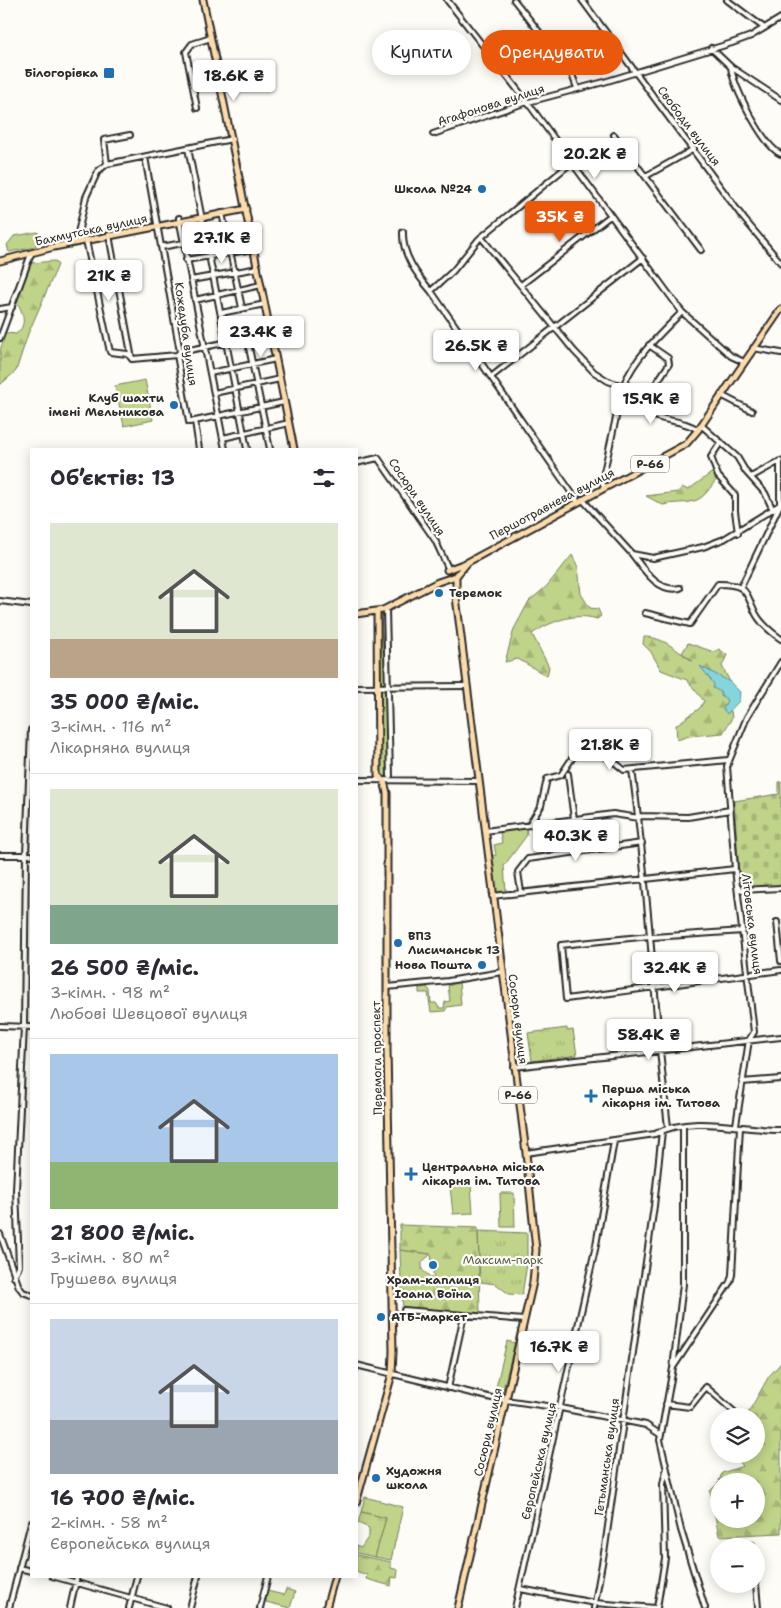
<!DOCTYPE html>
<html lang="uk">
<head>
<meta charset="utf-8">
<style>
  body { margin:0; font-family:"Shantell Sans",sans-serif; background:#f7f7f7; color:#2b2b33; height:100vh; display:flex; flex-direction:column; font-size:19px; white-space:nowrap }
  * { box-sizing:border-box; margin:0 }
  p { font-size:16px; color:#7c7c81 }
  .icon { flex:none; width:28px; height:28px; fill:none; stroke:currentColor; stroke-width:2; stroke-linecap:round; stroke-linejoin:round }
  .map { position:relative; flex:1; overflow:hidden }
  .panel { position:absolute; left:30px; top:448px; width:328px; height:1130px; display:flex; flex-direction:column; background:#fff; border-radius:0px; box-shadow:0 2px 12px #0003 }
  .panel>* { flex:none }
  .banner { position:absolute; left:372px; top:30px; width:332px; height:45px; display:flex; gap:10px }
  .controls { position:absolute; left:710px; top:1408px; display:grid; gap:10px }
  .controls a { display:grid; place-items:center; width:55px; height:55px; border-radius:50%; background:#fff; box-shadow:0 2px 12px #0003; font-size:25px }
  .price { position:absolute; translate:-50% -42px; padding:0 11px; border-radius:5px; background:#fff; color:#222; font-size:16px; line-height:32px; filter:drop-shadow(0 1px 2px #0008) }
  .price::after { content:''; position:absolute; left:50%; top:30px; width:15px; height:11px; margin-left:-8px; background:inherit; clip-path:polygon(0 0,100% 0,50% 100%) }
  .price.selected { background:#ea580c; color:#fff }
  ul { padding:0; list-style:none }
  li { display:grid; align-content:center; gap:10px; height:265px; padding:0 20px }
  li+li { border-top:1px solid #e1e1e2 }
  li span { display:grid; place-items:center; height:155px; border-radius:0px; color:#555 }
  li>.icon { margin-inline-start:auto }
  span .icon { width:90px; height:90px; fill:#fffc; stroke-width:1 }
  li b { font-size:21px }
  h2 { display:flex; justify-content:space-between; align-items:center; height:60px; padding:0 20px; font-size:21px }
  .chip { padding:0 18px; border-radius:22px; background:#fff; box-shadow:0 2px 12px #0003; font-size:18px; line-height:45px }
  .chip.selected { background:#ea580c; color:#fff }
  .map>svg:first-child { display:block }
  .grass { fill:#bfd389; stroke:#757f5a }
  .forest { fill:url(#forest-firs); stroke:#757f5a }
  .cemetery { fill:url(#cemetery-stones); stroke:#757f5a }
  .park { fill:url(#park-tufts); stroke:#757f5a }
  .water { fill:#85d5df; stroke:#619197 }
  .lines { fill:none; stroke-linecap:round; stroke-linejoin:round }
  .minor-casing { stroke:#2b2b2b; stroke-width:8 }
  .major-casing { stroke:#2b2b2b; stroke-width:9 }
  .minor { stroke:#fdfcf7; stroke-width:4 }
  .major { stroke:#fddcac; stroke-width:5 }
  .poi-dot { fill:#1f6fb2; stroke:#fdfcf7; stroke-width:2 }
  .labels { text-anchor:middle; stroke-width:4.5; stroke-linejoin:round; paint-order:stroke }
  .shield { fill:#fdfcf7; stroke:#6a6a68; stroke-width:1 }
  .shield-label { font-size:11px; font-weight:bold; fill:#2b2b2b }
  .poi-label { font-size:12px; font-weight:bold; fill:#2b2b2b; stroke:#fdfcf7; text-anchor:start }
  .street-label { font-size:12px; fill:#2b2b2b; stroke:#fdfcf7 }
  .park-label { font-size:12px; fill:#575d47; stroke:#fdfcf7 }
</style>
</head>
<body>
<div class="map">
<svg width="781" height="1608" viewBox="0 0 781 1608">
  <defs>
    <pattern id="forest-firs" width="22" height="20" patternUnits="userSpaceOnUse" patternTransform="scale(1.25)"><rect width="22" height="20" fill="#bfd389"/><path d="M5 1l3.5 6h-7zM16 11l3.5 6h-7z" fill="#a4b576"/></pattern>
    <pattern id="cemetery-stones" width="16" height="16" patternUnits="userSpaceOnUse" patternTransform="scale(1.25)"><rect width="16" height="16" fill="#bfd389"/><path d="M2 7V4a2 2 0 0 1 4 0v3zM10 15v-3a2 2 0 0 1 4 0v3z" fill="#a4b576"/></pattern>
    <pattern id="park-tufts" width="24" height="20" patternUnits="userSpaceOnUse" patternTransform="scale(1.25)"><rect width="24" height="20" fill="#bfd389"/><path d="M3 7l-1-3M5 7V3M7 7l1-3M15 17l-1-3M17 17v-4M19 17l1-3" fill="none" stroke="#a4b576"/></pattern>
  </defs>
  <rect width="100%" height="100%" fill="#fdfcf7"/>
  <filter id="ink" filterUnits="userSpaceOnUse"><feTurbulence type="fractalNoise" baseFrequency=".02" numOctaves="2"/><feDisplacementMap in="SourceGraphic" scale="10" xChannelSelector="R" yChannelSelector="G"/><feConvolveMatrix kernelMatrix="1 2 1 2 8 2 1 2 1" color-interpolation-filters="sRGB"/></filter>
  <g filter="url(#ink)">
    <path class="grass" d="M38 232 39 242H36V247L9 252 7 245 14 236Z
      M145 380 153 420 124 426 115 386Z
      M381 614 385 681 383 685 379 682V615Z
      M382 690 386 693 388 771V775L383 777 380 774 379 694Z
      M526 827 527 835 504 866 506 892 496 894 492 856 496 855 494 845 502 843 500 832Z
      M459 982 461 1005 447 1007 445 1011 431 1012 428 993H419V988L427 987 430 991 431 1003H436L439 1008H444L445 1002 450 1001 448 986Z
      M471 1185 473 1213 453 1214 450 1186Z
      M500 1193H514L515 1227H501Z
      M400 1250 431 1254 422 1262V1270L434 1280 401 1282Z
      M507 1341 515 1343 501 1398 494 1396Z
      M365 1497 403 1507 391 1560 375 1557 386 1518 361 1512Z
      M286 1589 295 1592 290 1608 266 1602 267 1591 284 1595Z"/>
    <path class="forest" d="M55 261 58 265 28 334 16 371 0 385V350L6 333 16 334C28 325 23 313 17 302L31 263Z
      M714 471 717 479C710 487 705 498 694 501 684 504 673 502 663 505L646 496 678 492 682 487 688 490Z
      M572 555 578 567 581 594 590 608 598 609 601 616 597 619C575 612 551 621 532 634L549 667 547 676 518 659 505 662 514 629 529 601 546 587Z
      M644 637C665 637 676 651 693 661L682 653 688 643 714 652 719 649 727 655 722 666 730 682 718 678 710 670 727 701V713L731 711 732 718 723 733 689 736 677 740 676 725 700 708 704 701 687 680 661 670 651 652 643 644Z
      M400 1225 478 1228 480 1315 403 1309 401 1282 434 1280 431 1254 400 1250Z
      M781 1363V1533L719 1536 710 1491 719 1482V1519H756V1481H719L722 1473 743 1466 733 1454H756V1416L747 1415 769 1376Z
      M356 1555 391 1562V1568L398 1570 397 1578 392 1577 391 1586 366 1579 367 1575 356 1571Z"/>
    <path class="cemetery" d="M779 782H781V887L747 889 740 886 734 801 779 794Z"/>
    <path class="park" d="M567 1028V1031L573 1030 577 1055 532 1061 528 1033Z
      M478 1231 527 1233V1264L522 1295 509 1294 496 1284 480 1282Z
      M361 1512 386 1518 375 1557 356 1553V1546L361 1548 369 1536V1528L358 1523Z"/>
    <path class="water" d="M700 666 730 682 740 692 739 701 727 714 723 709 727 700 721 695V692L713 688 714 684Z"/>
    <g class="lines">
      <g class="minor-casing">
        <path id="minor" d="M447 0 528 103 682 312 731 356 744 362
          M514 0 571 72 577 88
          M582 0 744 219 781 263
          M727 0 763 27
          M711 48 731 67 781 100
          M731 67C733 87 764 147 781 154
          M197 108 186 52 192 44 211 38
          M433 134 521 104 604 82 732 43 751 36 781 18
          M614 135 701 250
          M188 148 247 449
          M145 157 180 352 177 355 189 422 195 421 199 449
          M107 164 104 140 130 135
          M646 176 694 149
          M222 213 242 308
          M179 218 225 449
          M403 232C402 255 417 275 431 291L578 502
          M109 235 132 359
          M481 237 574 351 594 372 608 381 623 386
          M86 240 110 352 128 354 132 359
          M76 242 86 197 98 171 107 164 232 139
          M161 247 250 231
          M186 260 254 249
          M191 280 258 268
          M521 285 610 216
          M431 291 453 271 479 239 571 163
          M195 300 261 285
          M0 309 12 307
          M221 313 265 304
          M0 338 31 254
          M247 338 270 449
          M753 348 781 353
          M180 352 271 333
          M132 359 177 355
          M210 373 276 359
          M491 377 643 258
          M214 393 280 379
          M621 394C632 403 644 413 657 417 672 422 685 421 698 430
          M721 395 752 411
          M640 408 669 364 668 358 649 345
          M195 421 284 402
          M701 425 737 457 746 472 765 493 773 510
          M223 438 289 423
          M721 442 711 457 718 476 735 495V511L738 533
          M356 463 378 458 435 540 448 568
          M604 487 602 481 623 386C636 356 659 335 682 312
          M582 499 632 554 653 558 703 547 724 539 781 504
          M632 554C644 570 658 593 680 588
          M741 587 780 505V461L751 477
          M0 601 31 605
          M386 609 390 776
          M645 613 690 624 718 584C748 584 745 592 756 614 762 625 771 632 781 639
          M356 687 467 686
          M632 770C649 889 654 1008 668 1127
          M568 774 574 819
          M356 780 479 781
          M639 816 688 817 730 810
          M529 825 541 806 547 779 561 775 577 751C598 750 609 757 624 770L728 760
          M485 831 613 814 639 818
          M0 855H31
          M738 887 742 890 781 888
          M521 892 518 872 528 859 642 843
          M492 896 735 869
          M777 922 781 961
          M743 931 653 937 650 936 561 945 566 999 781 970
          M387 987 448 981 502 972
          M0 1026 31 1027
          M514 1067 781 1037
          M742 1082 781 1079
          M736 1125 749 1040 754 1032 735 869 727 766 747 717 781 662
          M683 1126V1284L673 1368 660 1440 681 1530 705 1608
          M526 1153 655 1134C693 1114 740 1130 781 1130
          M0 1234 19 1287 23 1292 31 1295
          M14 1277 19 1266 16 1190 24 1027 26 855 31 730
          M404 1310 524 1320
          M356 1365 492 1398 561 1408 646 1425 661 1435
          M674 1366 730 1282 732 1275 740 1127
          M448 1388 464 1315
          M666 1404 690 1407 706 1387 739 1416
          M752 1545V1546
          M19 1568 31 1571
          M52 1576 167 1608
          M756 1584 758 1608
          M520 1589 595 1603 655 1608
          M9 1608 31 1523
          M70 1608 77 1576
          M129 1608 137 1576
          M190 1608 198 1576
          M260 1608 268 1576
          M515 1608 596 1245 614 1141
          M594 1608 605 1547 654 1206 662 1131
          M657 1608 665 1558 663 1484 666 1471"/>
      </g>
      <g class="major-casing">
        <path id="major" d="M203 0 294 449
          M0 261 54 247 246 209
          M447 570 468 562 686 444 698 430 781 309
          M356 614 383 610 438 582 456 576
          M356 1503 392 1374 393 1351 387 1049V793L384 781 378 776 377 612
          M326 1608 335 1576
          M458 1608 533 1282 536 1250 526 1153 456 597V576L468 562"/>
      </g>
      <use href="#minor" class="minor"/>
      <use href="#major" class="major"/>
    </g>
  </g>
  <g class="poi-dot">
    <rect x="103" y="67" width="12" height="12" rx="2.5"/>
    <circle cx="482" cy="189" r="5"/>
    <circle cx="174" cy="405" r="5"/>
    <circle cx="439" cy="593" r="5"/>
    <circle cx="398" cy="943" r="5"/>
    <circle cx="482" cy="965" r="5"/>
    <path d="M588.5 1088.5h5v5h5v5h-5v5h-5v-5h-5v-5h5z"/>
    <path d="M408.5 1166.5h5v5h5v5h-5v5h-5v-5h-5v-5h5z"/>
    <circle cx="433" cy="1265" r="5"/>
    <circle cx="381" cy="1317" r="5"/>
    <circle cx="376" cy="1478" r="5"/>
  </g>
  <g class="labels">
    <g class="shield">
      <rect x="631" y="455.5" width="38" height="17" rx="4"/>
      <rect x="499" y="1086.5" width="38" height="17" rx="4"/>
    </g>
    <g class="shield-label">
      <text x="650" y="468">Р-66</text>
      <text x="518" y="1099">Р-66</text>
    </g>
    <g class="poi-label">
      <text x="98" y="77" text-anchor="end">Білогорівка</text>
      <text x="472" y="193" text-anchor="end">Школа №24</text>
      <text x="164" y="402" text-anchor="end">Клуб шахти<tspan x="164" dy="14">імені Мельникова</tspan></text>
      <text x="449" y="597">Теремок</text>
      <text x="408" y="940">ВПЗ<tspan x="408" dy="14">Лисичанськ 13</tspan></text>
      <text x="472" y="969" text-anchor="end">Нова Пошта</text>
      <text x="602" y="1093">Перша міська<tspan x="602" dy="14">лікарня ім. Титова</tspan></text>
      <text x="422" y="1171">Центральна міська<tspan x="422" dy="14">лікарня ім. Титова</tspan></text>
      <text x="433" y="1284" text-anchor="middle">Храм-каплиця<tspan x="433" dy="14">Іоана Воїна</tspan></text>
      <text x="391" y="1321">АТБ-маркет</text>
      <text x="386" y="1475">Художня<tspan x="386" dy="14">школа</tspan></text>
    </g>
    <g class="street-label">
      <text transform="translate(491 105) rotate(-18)" y="4">Агафонова вулиця</text>
      <text transform="translate(689 126) rotate(53)" y="4">Свободи вулиця</text>
      <text transform="translate(91 230) rotate(-12)" y="4">Бахмутська вулиця</text>
      <text transform="translate(186 334) rotate(82)" y="4">Кожедуба вулиця</text>
      <text transform="translate(417 497) rotate(56)" y="4">Сосюри вулиця</text>
      <text transform="translate(552 504) rotate(-28)" y="4">Першотравнева вулиця</text>
      <text transform="translate(752 924) rotate(83)" y="4">Літовська вулиця</text>
      <text transform="translate(518 1019) rotate(83)" y="4">Сосюри вулиця</text>
      <text transform="translate(377 1058) rotate(-91)" y="4">Перемоги проспект</text>
      <text transform="translate(488 1432) rotate(-77)" y="4">Сосюри вулиця</text>
      <text transform="translate(607 1457) rotate(-82)" y="4">Гетьманська вулиця</text>
      <text transform="translate(539 1461) rotate(-77)" y="4">Європейська вулиця</text>
    </g>
    <g class="park-label">
      <text x="503" y="1264">Максим-парк</text>
    </g>
  </g>
</svg>
<div class="controls">
<a><svg class="icon" aria-label="layers" viewBox="0 0 24 24"><path d="M12 4l9 5-9 5-9-5zM3 14l9 5 9-5"/></svg></a>
<a>+</a>
<a>−</a>
</div>
<b class="price" style="left:234px;top:102px">18.6K ₴</b>
<b class="price" style="left:595px;top:180px">20.2K ₴</b>
<b class="price selected" style="left:560px;top:243px">35K ₴</b>
<b class="price" style="left:222px;top:264px">27.1K ₴</b>
<b class="price" style="left:109px;top:302px">21K ₴</b>
<b class="price" style="left:261px;top:358px">23.4K ₴</b>
<b class="price" style="left:476px;top:372px">26.5K ₴</b>
<b class="price" style="left:651px;top:425px">15.9K ₴</b>
<b class="price" style="left:610px;top:771px">21.8K ₴</b>
<b class="price" style="left:576px;top:862px">40.3K ₴</b>
<b class="price" style="left:675px;top:994px">32.4K ₴</b>
<b class="price" style="left:649px;top:1061px">58.4K ₴</b>
<b class="price" style="left:559px;top:1373px">16.7K ₴</b>
<div class="banner">
<a class="chip">Купити</a>
<a class="chip selected">Орендувати</a>
</div>
<section class="panel">
<h2>Об’єктів: 13<svg class="icon" aria-label="filters" viewBox="0 0 24 24"><path d="M4 7h16M4 17h16"/><circle cx="9" cy="7" r="2"/><circle cx="15" cy="17" r="2"/></svg></h2>
<ul>
<li><span style="background:linear-gradient(#dfe7d0 75%,#b9a48a 0)"><svg class="icon" aria-label="home" viewBox="0 0 24 24"><path d="M3 11l9-7 9 7M6 9v11h12V9"/></svg></span><div><b>35 000 ₴/міс.</b><p>3-кімн. · 116 m²</p><p>Лікарняна вулиця</p></div></li>
<li><span style="background:linear-gradient(#dfe7d0 75%,#7fa58c 0)"><svg class="icon" aria-label="home" viewBox="0 0 24 24"><path d="M3 11l9-7 9 7M6 9v11h12V9"/></svg></span><div><b>26 500 ₴/міс.</b><p>3-кімн. · 98 m²</p><p>Любові Шевцової вулиця</p></div></li>
<li><span style="background:linear-gradient(#a9c7e8 70%,#8fb573 0)"><svg class="icon" aria-label="home" viewBox="0 0 24 24"><path d="M3 11l9-7 9 7M6 9v11h12V9"/></svg></span><div><b>21 800 ₴/міс.</b><p>3-кімн. · 80 m²</p><p>Грушева вулиця</p></div></li>
<li><span style="background:linear-gradient(#c9d6e8 65%,#9aa5b1 0)"><svg class="icon" aria-label="home" viewBox="0 0 24 24"><path d="M3 11l9-7 9 7M6 9v11h12V9"/></svg></span><div><b>16 700 ₴/міс.</b><p>2-кімн. · 58 m²</p><p>Європейська вулиця</p></div></li>
</ul>
</section>
</div>
</body>
</html>
